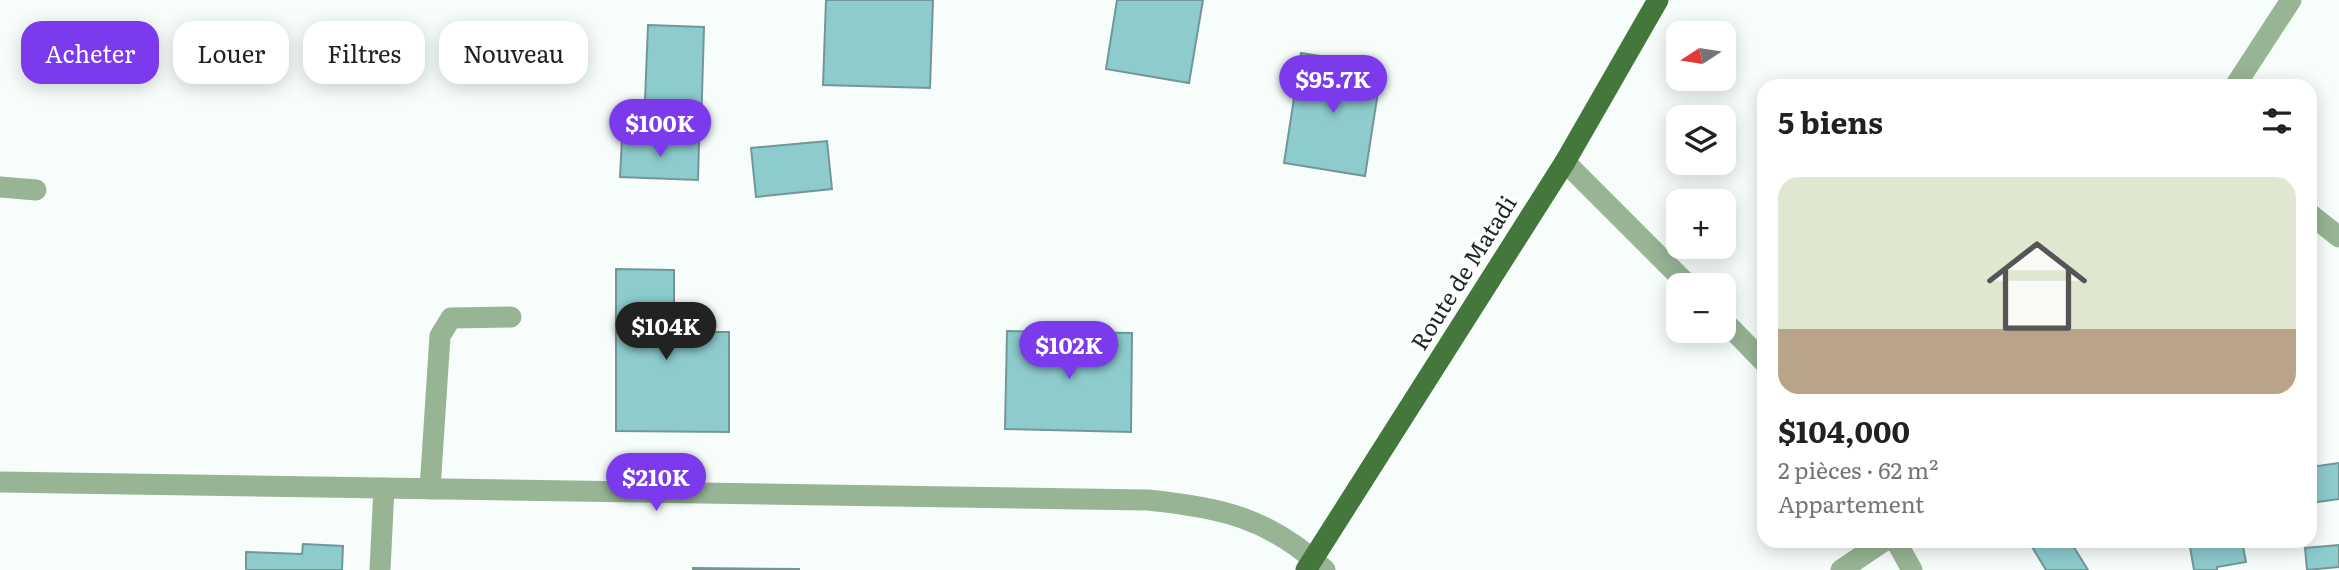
<!DOCTYPE html>
<html lang="fr">
<head>
<meta charset="utf-8">
<style>
  body { margin:0; font-family:Literata,serif; background:#f2f2f2; color:#202124; height:100vh; display:flex; flex-direction:column; font-size:26px; white-space:nowrap }
  * { box-sizing:border-box; margin:0 }
  p { font-size:23px; color:#757577 }
  .icon { flex:none; width:38px; height:38px; fill:none; stroke:currentColor; stroke-width:2; stroke-linecap:round; stroke-linejoin:round }
  .map { position:relative; flex:1; overflow:hidden }
  .drawer { position:absolute; left:1757px; top:79px; width:560px; height:469px; display:flex; flex-direction:column; background:#fff; border-radius:21px; box-shadow:0 4px 18px #0003 }
  .drawer>* { flex:none }
  .banner { position:absolute; left:21px; top:21px; width:665px; height:63px; display:flex; gap:14px }
  .needle { width:46px; rotate:258deg }
  .fabs { position:absolute; left:1666px; top:21px; display:grid; gap:14px }
  .fabs a { display:grid; place-items:center; width:70px; height:70px; border-radius:14px; background:#fff; box-shadow:0 4px 18px #0003; font-size:35px }
  .price { position:absolute; translate:-50% -60px; padding:0 16px; border-radius:24px; background:#7c3aed; color:#fff; font-size:23px; line-height:46px; filter:drop-shadow(0 2px 4px #0008) }
  .price::after { content:''; position:absolute; left:50%; top:42px; width:21px; height:16px; margin-left:-10px; background:inherit; clip-path:polygon(0 0,100% 0,50% 100%) }
  .price.current { background:#222; color:#fff }
  ul { padding:0; list-style:none }
  li { display:grid; align-content:center; gap:14px; height:371px; padding:0 21px }
  li+li { border-top:2px solid #e0e0e0 }
  li span { display:grid; place-items:center; height:217px; border-radius:21px; color:#555 }
  li>.icon { margin-inline-start:auto }
  span .icon { width:126px; height:126px; fill:#fffc; stroke-width:1 }
  li b { font-size:30px }
  h2 { display:flex; justify-content:space-between; align-items:center; height:84px; padding:0 21px; font-size:30px }
  .tag { padding:0 24px; border-radius:21px; background:#fff; box-shadow:0 4px 18px #0003; font-size:24px; line-height:63px }
  .tag.current { background:#7c3aed; color:#fff }
  .map>svg:first-child { display:block }
  .building { fill:#8dcbcd; stroke:#729799; stroke-width:2 }
  .lines { fill:none; stroke-linecap:round; stroke-linejoin:round }
  .minor { stroke:#97b494; stroke-width:21 }
  .major { stroke:#43773c; stroke-width:21 }
  .labels { text-anchor:middle; stroke-width:7; stroke-linejoin:round; paint-order:stroke }
  .street-label { font-size:23px; fill:#1c2a25; stroke:#fff }
</style>
</head>
<body>
<div class="map">
<svg width="2339" height="570" viewBox="0 0 2339 570">
  <rect width="100%" height="100%" fill="#f6fdfb"/>
  <path class="building" d="M826 0H933L930 88 823 85Z
    M1117 0H1203L1189 83 1106 69Z
    M648 25 704 27 701 129 644 126Z
    M1301 53 1382 66 1365 176 1284 163Z
    M622 139 699 141 698 180 620 177Z
    M827 141 832 189 756 197 751 148Z
    M616 269 674 270V332H729V432L616 431Z
    M1007 331 1132 333 1131 432 1005 429Z
    M2339 463V499L2310 503V467Z
    M2070 541 2088 570H2046L2029 542Z
    M2221 541H2242L2246 562 2217 567V570H2194L2190 547Z
    M303 544 343 546 342 570H246V552L302 554Z
    M2339 545V567L2307 570 2305 548Z
    M693 568 799 569V570H693Z"/>
  <g class="lines">
    <path class="minor" d="M2235 86 2291 0
      M1565 162 1688 285
      M0 187 36 190
      M2310 214 2339 237
      M1724 321 1764 362
      M0 482 1147 500C1220 507 1270 518 1325 570
      M430 489 440 336 451 318 511 317
      M1896 541 1912 570
      M380 570 384 488
      M1841 570 1884 541"/>
    <path class="major" d="M1306 570 1565 162 1658 0"/>
  </g>
  <g class="labels">
    <g class="street-label">
      <text transform="translate(1464 273) rotate(-58)" y="8">Route de Matadi</text>
    </g>
  </g>
</svg>
<div class="fabs">
<a><svg class="needle" viewBox="-14 -14 28 28"><path d="M0-13l5 13h-10z" fill="#e53935"/><path d="M0 13l5-13h-10z" fill="#757577"/></svg></a>
<a><svg class="icon" aria-label="layers" viewBox="0 0 24 24"><path d="M12 4l9 5-9 5-9-5zM3 14l9 5 9-5"/></svg></a>
<a>+</a>
<a>−</a>
</div>
<b class="price" style="left:1333px;top:115px">$95.7K</b>
<b class="price" style="left:660px;top:159px">$100K</b>
<b class="price current" style="left:666px;top:362px">$104K</b>
<b class="price" style="left:1069px;top:381px">$102K</b>
<b class="price" style="left:656px;top:513px">$210K</b>
<div class="banner">
<a class="tag current">Acheter</a>
<a class="tag">Louer</a>
<a class="tag">Filtres</a>
<a class="tag">Nouveau</a>
</div>
<section class="drawer">
<h2>5 biens<svg class="icon" aria-label="filters" viewBox="0 0 24 24"><path d="M4 7h16M4 17h16"/><circle cx="9" cy="7" r="2"/><circle cx="15" cy="17" r="2"/></svg></h2>
<ul>
<li><span style="background:linear-gradient(#dfe7d0 70%,#b9a48a 0)"><svg class="icon" aria-label="home" viewBox="0 0 24 24"><path d="M3 11l9-7 9 7M6 9v11h12V9"/></svg></span><div><b>$104,000</b><p>2 pièces · 62 m²</p><p>Appartement</p></div></li>
</ul>
</section>
</div>
</body>
</html>
